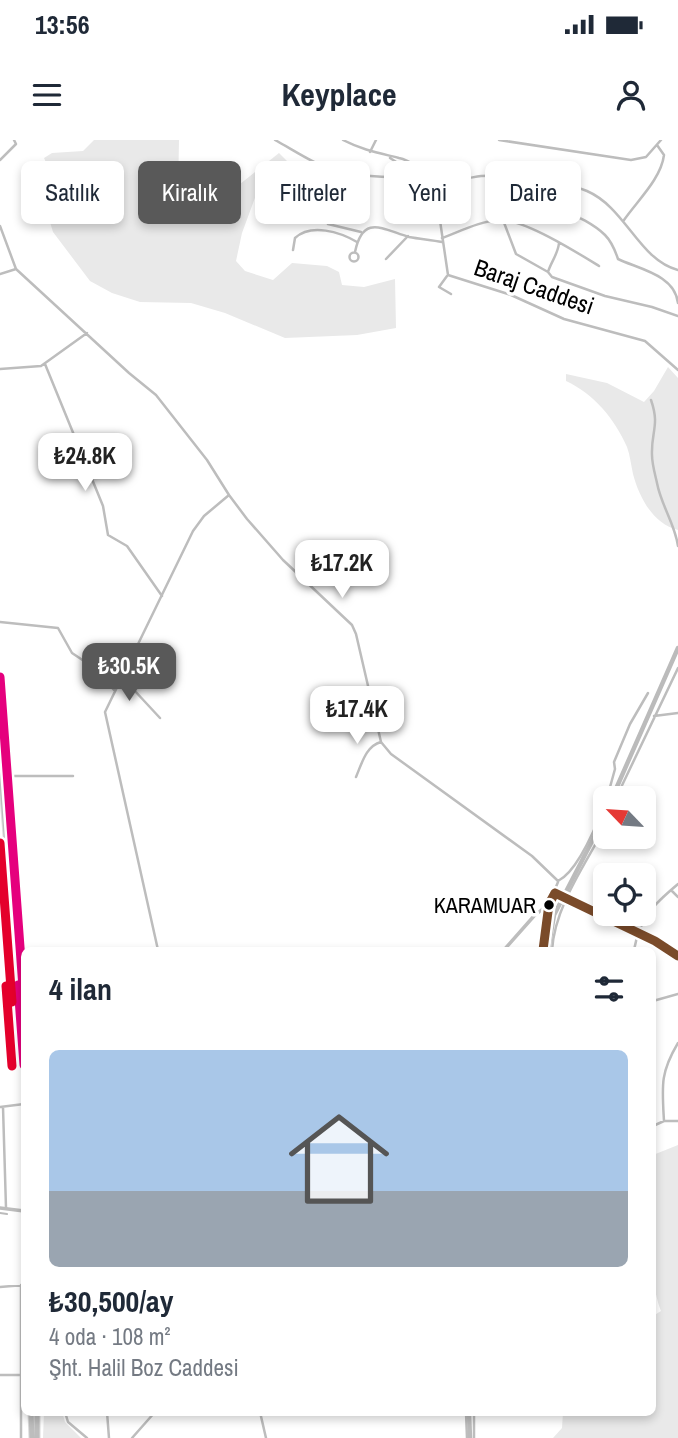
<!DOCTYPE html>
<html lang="tr">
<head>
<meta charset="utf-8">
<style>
  body { margin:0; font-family:"Archivo Narrow",sans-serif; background:#f6f6f7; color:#1f2937; height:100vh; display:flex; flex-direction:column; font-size:26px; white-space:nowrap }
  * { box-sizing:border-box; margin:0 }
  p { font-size:23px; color:#747a83 }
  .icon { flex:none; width:38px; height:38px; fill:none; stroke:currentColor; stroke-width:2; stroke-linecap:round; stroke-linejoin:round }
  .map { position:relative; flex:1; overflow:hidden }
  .sheet { position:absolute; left:21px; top:807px; width:635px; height:469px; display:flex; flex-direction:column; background:#fff; border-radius:10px; box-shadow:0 4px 10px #0003 }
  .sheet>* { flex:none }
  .guide { position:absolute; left:21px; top:21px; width:637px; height:63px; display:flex; gap:14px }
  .needle { width:46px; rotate:295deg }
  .buttons { position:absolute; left:593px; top:646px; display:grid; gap:14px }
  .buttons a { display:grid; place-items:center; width:63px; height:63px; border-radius:10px; background:#fff; box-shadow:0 4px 10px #0003; font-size:35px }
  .price { position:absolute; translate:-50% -60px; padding:0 16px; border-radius:14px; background:#fff; color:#222; font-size:23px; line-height:46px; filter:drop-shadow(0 2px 4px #0008) }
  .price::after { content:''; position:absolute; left:50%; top:42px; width:21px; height:16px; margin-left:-10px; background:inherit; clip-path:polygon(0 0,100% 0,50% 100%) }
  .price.on { background:#595959; color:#fff }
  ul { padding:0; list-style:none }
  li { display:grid; align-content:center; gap:14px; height:371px; padding:0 28px }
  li+li { border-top:2px solid #e0e1e3 }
  li span { display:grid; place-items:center; height:217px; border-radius:10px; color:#555 }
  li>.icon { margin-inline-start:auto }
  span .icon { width:126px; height:126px; fill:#fffc; stroke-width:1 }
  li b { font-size:30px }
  h2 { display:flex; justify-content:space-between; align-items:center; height:84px; padding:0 28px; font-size:30px }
  .pill { padding:0 24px; border-radius:10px; background:#fff; box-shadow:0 4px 10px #0003; font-size:24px; line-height:63px }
  .pill.on { background:#595959; color:#fff }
  .status { display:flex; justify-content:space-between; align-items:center; height:49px; padding:0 35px; background:#fff; direction:ltr }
  .status svg { height:19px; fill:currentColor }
  header { display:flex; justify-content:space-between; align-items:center; height:91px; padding:0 28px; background:#fff; font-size:32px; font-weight:700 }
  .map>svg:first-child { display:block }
  .green { fill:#e9e9e9 }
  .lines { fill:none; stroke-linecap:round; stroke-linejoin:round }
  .stream { stroke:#bbb; stroke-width:2 }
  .canal { stroke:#bbb; stroke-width:4.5 }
  .primary-casing { stroke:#dbdbdb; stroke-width:7 }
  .minor { stroke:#bdbdbd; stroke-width:2.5 }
  .tertiary { stroke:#bdbdbd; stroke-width:3.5 }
  .primary { stroke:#bdbdbd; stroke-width:5 }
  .bus-1-casing { stroke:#fff; stroke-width:14 }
  .bus-2-casing { stroke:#fff; stroke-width:14 }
  .bus-3-casing { stroke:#fff; stroke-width:14 }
  .bus-1 { stroke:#e5007d; stroke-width:9 }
  .bus-2 { stroke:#e4002b; stroke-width:9 }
  .bus-3 { stroke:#7a4b2a; stroke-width:9 }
  .bus-dot { fill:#000; stroke:#fff; stroke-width:2.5 }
  .labels { text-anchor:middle; stroke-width:7; stroke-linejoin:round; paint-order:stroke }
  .bus-label { font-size:22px; fill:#000; stroke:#fff; text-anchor:end }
  .street-label { font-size:24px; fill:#000; stroke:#fff }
</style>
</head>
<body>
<div class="status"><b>13:56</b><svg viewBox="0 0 49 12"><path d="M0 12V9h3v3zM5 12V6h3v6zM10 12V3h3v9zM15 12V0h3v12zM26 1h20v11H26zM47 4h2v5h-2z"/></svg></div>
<header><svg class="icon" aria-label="menu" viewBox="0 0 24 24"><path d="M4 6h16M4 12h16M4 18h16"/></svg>Keyplace<svg class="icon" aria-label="person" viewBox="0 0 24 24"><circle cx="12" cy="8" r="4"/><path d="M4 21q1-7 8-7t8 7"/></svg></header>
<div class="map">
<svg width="678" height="1298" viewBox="0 0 678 1298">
  <rect width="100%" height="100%" fill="#fff"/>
  <path class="green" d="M94 0H179L178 53 210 68 279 13 287 21 259 47 242 93 236 121 245 131 273 140 292 123 327 126 339 132 342 145 364 147 395 139 396 188 357 195 285 198 225 173 191 163 140 162 112 153 90 141 53 92 38 42 48 27 44 18 52 13 83 11Z
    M668 227 678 238V390C653 384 639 357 633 334 631 325 630 315 627 307 614 278 594 254 566 241V234L607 243 644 262 654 251Z
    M678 1005V1298H553L562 1288 563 1272H653V1176L661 1171C646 1135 653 1056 653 1015Z
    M44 1272H62L65 1282 81 1298H43Z"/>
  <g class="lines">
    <path class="stream" d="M0 1073 7 1074"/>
    <path class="canal" d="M612 658 678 508
      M548 810 554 775 606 674
      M469 1272 470 1298"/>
    <g class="primary-casing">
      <path id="primary" d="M0 537 24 861
        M0 618 24 925
        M31 1272 32 1298
        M37 1272V1298"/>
    </g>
    <path class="minor" d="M275 0C295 11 317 26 339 32 366 39 394 33 420 44
      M343 0C362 10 379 13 399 18 410 20 418 28 428 33 437 37 449 39 459 39 466 39 473 37 481 36 515 34 555 38 587 51 626 68 639 120 678 130
      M499 0 631 20 646 17 661 0
      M370 12 376 0
      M390 18 412 32 438 67 448 135 511 155 564 179 645 201 678 230
      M0 20 16 4 14 0
      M624 80C637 61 661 39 664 15L657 5
      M328 84 361 92
      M0 86 16 129 129 233 156 255 207 320 229 355 247 379 283 420 352 485 356 494 381 602 391 614 532 716 558 741
      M442 98C461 91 480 81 500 80 524 79 578 113 599 126
      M559 103C558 114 551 122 548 132L552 137 605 156 652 167 678 176
      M293 110 295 98C311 83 340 92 357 102
      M355 112C363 74 382 89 409 97 420 99 431 100 442 102
      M349.5 117a4.5 4.5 0 1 1 9 0a4.5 4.5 0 1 1-9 0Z
      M386 119 408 96
      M548 132 516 114 503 80 506 67C531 53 586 76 605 95 612 102 615 110 618 119 639 129 675 135 678 163
      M0 134 16 129
      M447 136 439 147 451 154
      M45 224 103 366 108 395 127 406 162 456
      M0 229 41 226 87 193
      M651 260C660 286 651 291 652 315 652 324 655 334 657 343 661 365 675 384 678 406
      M0 482 58 488 72 513 93 527 114 550
      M126 529 134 550 160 578
      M654 576 678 573
      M7 636H73
      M356 637C362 623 366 606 381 602
      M607 658 615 629 614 622 630 584 648 553
      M616 658 678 528
      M558 741C578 731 598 682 606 661
      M671 750 678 757
      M555 753 655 801 678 816
      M158 810 105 572 193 391 204 376 229 355
      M543 810 549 764 558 742
      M552 810C555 765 586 724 606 685
      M634 810C640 777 653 765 678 744
      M653 897V861L678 854
      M0 967 24 964
      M3 967 6 1068
      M664 981H678
      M653 986 664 981C662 946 660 933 678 903
      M21 1145V1298
      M0 1147 24 1145
      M0 1235H24
      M65 1272 68 1282 87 1298
      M107 1272 109 1298
      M260 1272 266 1298
      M466 1272 467 1298
      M474 1272V1298
      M132 1298 155 1272"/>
    <path class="tertiary" d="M504 810 534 776 549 764
      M0 1068 24 1071"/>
    <use href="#primary" class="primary"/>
    <g class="bus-1-casing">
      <path id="bus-1" d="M0 537 24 861
        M18 845 24 925"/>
    </g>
    <g class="bus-2-casing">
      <path id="bus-2" d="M0 703 12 862
        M6 846 12 926"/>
    </g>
    <g class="bus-3-casing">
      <path id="bus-3" d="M555 753 655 801 678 816
        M543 810 549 764 555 753"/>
    </g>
    <use href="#bus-1" class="bus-1"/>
    <use href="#bus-2" class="bus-2"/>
    <use href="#bus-3" class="bus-3"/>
  </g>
  <circle class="bus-dot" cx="549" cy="765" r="6"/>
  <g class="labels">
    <g class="bus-label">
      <text x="536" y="773">KARAMUAR</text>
    </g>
    <g class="street-label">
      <text transform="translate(534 147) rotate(19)" y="8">Baraj Caddesi</text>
    </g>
  </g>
</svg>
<div class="buttons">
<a><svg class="needle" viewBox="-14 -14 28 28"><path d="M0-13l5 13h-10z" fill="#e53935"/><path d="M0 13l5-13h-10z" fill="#747a83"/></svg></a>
<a><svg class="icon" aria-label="locate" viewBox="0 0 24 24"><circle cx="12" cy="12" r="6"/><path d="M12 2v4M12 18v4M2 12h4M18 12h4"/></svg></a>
</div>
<b class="price" style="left:85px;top:353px">₺24.8K</b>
<b class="price" style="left:342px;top:460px">₺17.2K</b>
<b class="price on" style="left:129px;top:563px">₺30.5K</b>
<b class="price" style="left:357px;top:606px">₺17.4K</b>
<div class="guide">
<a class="pill">Satılık</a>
<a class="pill on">Kiralık</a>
<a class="pill">Filtreler</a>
<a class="pill">Yeni</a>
<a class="pill">Daire</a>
</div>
<section class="sheet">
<h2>4 ilan<svg class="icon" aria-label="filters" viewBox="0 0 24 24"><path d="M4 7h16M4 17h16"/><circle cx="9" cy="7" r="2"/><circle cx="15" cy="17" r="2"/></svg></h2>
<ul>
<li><span style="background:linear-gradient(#a9c7e8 65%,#9aa5b1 0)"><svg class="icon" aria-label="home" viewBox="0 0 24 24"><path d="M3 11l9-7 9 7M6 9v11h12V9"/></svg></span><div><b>₺30,500/ay</b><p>4 oda · 108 m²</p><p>Şht. Halil Boz Caddesi</p></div></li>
</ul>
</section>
</div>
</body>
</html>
